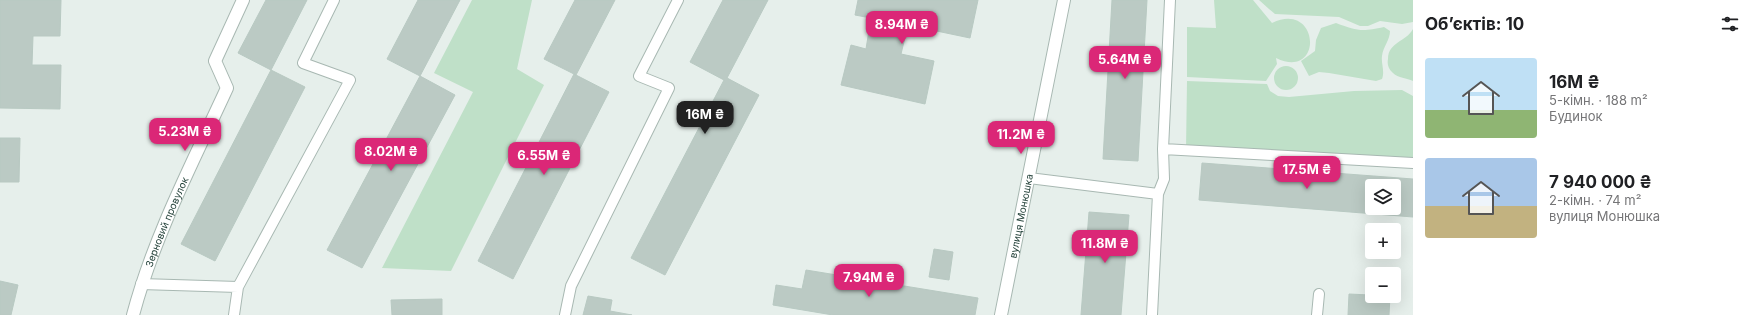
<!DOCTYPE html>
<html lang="uk">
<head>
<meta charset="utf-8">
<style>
  body { margin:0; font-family:Inter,sans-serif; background:#f6f6f6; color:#202124; height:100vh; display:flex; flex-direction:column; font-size:15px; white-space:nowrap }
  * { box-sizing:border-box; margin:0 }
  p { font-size:13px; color:#757577 }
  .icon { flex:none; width:22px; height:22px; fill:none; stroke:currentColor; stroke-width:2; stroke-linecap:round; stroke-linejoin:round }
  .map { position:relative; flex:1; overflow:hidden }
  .panel { display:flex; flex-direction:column; background:#fff; width:340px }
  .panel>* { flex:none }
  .buttons { position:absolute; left:1365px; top:179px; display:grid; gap:8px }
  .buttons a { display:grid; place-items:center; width:36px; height:36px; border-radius:4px; background:#fff; box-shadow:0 4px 16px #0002; font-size:20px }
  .price { position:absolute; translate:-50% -34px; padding:0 9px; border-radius:8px; background:#db2777; color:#fff; font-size:13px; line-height:26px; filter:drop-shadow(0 1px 2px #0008) }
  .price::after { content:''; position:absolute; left:50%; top:24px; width:12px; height:9px; margin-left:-6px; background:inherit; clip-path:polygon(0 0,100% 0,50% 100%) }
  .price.on { background:#222; color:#fff }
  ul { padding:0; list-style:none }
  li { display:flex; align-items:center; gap:12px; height:100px; padding:0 12px }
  li span { display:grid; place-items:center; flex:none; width:112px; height:80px; border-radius:4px; color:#555 }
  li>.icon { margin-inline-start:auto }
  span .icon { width:48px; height:48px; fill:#fffc; stroke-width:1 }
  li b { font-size:17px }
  h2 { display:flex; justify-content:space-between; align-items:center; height:48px; padding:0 12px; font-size:17px }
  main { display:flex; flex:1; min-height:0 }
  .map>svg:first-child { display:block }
  .green { fill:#bfe0c8 }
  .building { fill:#bbcac4; stroke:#b8c9c2; fill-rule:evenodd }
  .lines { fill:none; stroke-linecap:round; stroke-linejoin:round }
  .lane-casing { stroke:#a8b8b2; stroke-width:12 }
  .street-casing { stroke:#a8b8b2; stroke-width:14 }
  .lane { stroke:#fff; stroke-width:10 }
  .street { stroke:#fff; stroke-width:12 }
  .labels { text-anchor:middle; stroke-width:4; stroke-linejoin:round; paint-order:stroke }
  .street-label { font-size:10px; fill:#24423a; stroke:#f7fbf9 }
</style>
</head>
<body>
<main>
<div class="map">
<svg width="1413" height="315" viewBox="0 0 1413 315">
  <rect width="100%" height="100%" fill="#e6efeb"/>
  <path class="green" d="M472 0H532L517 69 544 85 451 271 382 268 473 92 434 73Z
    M1214 0H1253L1272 23C1320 0 1324 81 1276 58L1277 64 1266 81 1187 77V27L1216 28Z
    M1259 0H1413V22L1402 24 1380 21 1368 26H1360L1339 17 1275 14 1269 9Z
    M1336 23C1357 31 1362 32 1384 27L1390 31C1390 40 1383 47 1382 56 1381 64 1385 71 1382 79L1376 81 1329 73 1319 72 1309 76 1301 61 1315 51 1316 40 1321 28Z
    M1413 29V81C1407 78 1398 78 1393 73 1388 69 1387 64 1388 59 1388 42 1406 42 1413 29Z
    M1274 78a12 12 0 1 1 24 0a12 12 0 1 1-24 0Z
    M1187 81 1267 84 1270 91 1278 96 1289 97 1354 91 1402 90 1413 96V163L1186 150Z"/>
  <path class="building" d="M0 0H61L60 36H33L32 65H61L60 109 0 108Z
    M266 0H307L271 70 238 53Z
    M418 0H460L420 76 387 59Z
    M575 0H615L576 75 544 59Z
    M723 0H768L727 78 759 95 665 275 631 258 724 80 690 62Z
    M858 0H978L970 38 908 25 901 54 934 61 925 104 841 85 851 45 866 49 871 18 855 15Z
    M1112 0H1147L1138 161 1103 159Z
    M271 70 305 87 215 261 181 244Z
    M574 74 609 92 513 279 478 261Z
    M420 76 455 95 362 268 327 250Z
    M0 138H20L19 182H0Z
    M1202 163 1413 179V217L1199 200ZM1372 186H1394V208H1372Z
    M1089 212 1129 215 1121 315H1081Z
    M934 249 953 252 949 280 929 277Z
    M806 270 978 298 975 315H833L773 305 776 285 802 289Z
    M0 281 18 285 11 315H0Z
    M1349 294 1390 296 1389 315H1348Z
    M588 296 612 300 610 311 632 315H583Z
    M442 299V315H392L391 300Z"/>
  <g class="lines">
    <g class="lane-casing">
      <path id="lane" d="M1163 149 1413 163
        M1029 178 1158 194 1164 179 1163 149 1170 0
        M141 284 238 287 350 80 303 63 334 0
        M234 315 238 287
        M565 315 571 286 669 88 639 76 678 0
        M1152 315 1158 194
        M1317 315 1319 294"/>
    </g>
    <g class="street-casing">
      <g id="street">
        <path id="s1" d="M133 315C154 236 193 162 227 88L215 61 243 0"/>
        <path id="s2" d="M1001 315 1064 0"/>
      </g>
    </g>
    <use href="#lane" class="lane"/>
    <use href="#street" class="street"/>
  </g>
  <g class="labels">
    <g class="street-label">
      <text dy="4" stroke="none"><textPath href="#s2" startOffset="101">вулиця Монюшка</textPath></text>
      <text dy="4" stroke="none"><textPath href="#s1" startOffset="99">Зерновий провулок</textPath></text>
    </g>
  </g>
</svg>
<div class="buttons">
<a><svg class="icon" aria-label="layers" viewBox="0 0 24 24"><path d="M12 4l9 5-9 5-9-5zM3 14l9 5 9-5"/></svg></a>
<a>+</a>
<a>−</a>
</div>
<b class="price" style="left:902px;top:45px">8.94M ₴</b>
<b class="price" style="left:1125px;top:80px">5.64M ₴</b>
<b class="price on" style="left:705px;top:135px">16M ₴</b>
<b class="price" style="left:185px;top:152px">5.23M ₴</b>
<b class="price" style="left:1021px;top:155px">11.2M ₴</b>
<b class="price" style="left:391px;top:172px">8.02M ₴</b>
<b class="price" style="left:544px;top:176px">6.55M ₴</b>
<b class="price" style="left:1307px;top:190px">17.5M ₴</b>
<b class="price" style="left:1105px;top:264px">11.8M ₴</b>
<b class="price" style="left:869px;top:298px">7.94M ₴</b>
</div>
<section class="panel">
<h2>Об’єктів: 10<svg class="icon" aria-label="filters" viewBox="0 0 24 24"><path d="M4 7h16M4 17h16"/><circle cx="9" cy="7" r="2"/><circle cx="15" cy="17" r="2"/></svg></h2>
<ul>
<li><span style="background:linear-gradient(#bfe0f5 65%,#8fb573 0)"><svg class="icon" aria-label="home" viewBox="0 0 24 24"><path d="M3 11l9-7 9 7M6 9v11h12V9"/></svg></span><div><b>16M ₴</b><p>5-кімн. · 188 m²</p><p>Будинок</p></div></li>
<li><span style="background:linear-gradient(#a9c7e8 60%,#c2b280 0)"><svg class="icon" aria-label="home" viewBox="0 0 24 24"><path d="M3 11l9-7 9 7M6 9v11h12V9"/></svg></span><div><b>7 940 000 ₴</b><p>2-кімн. · 74 m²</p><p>вулиця Монюшка</p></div></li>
</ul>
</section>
</main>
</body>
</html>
